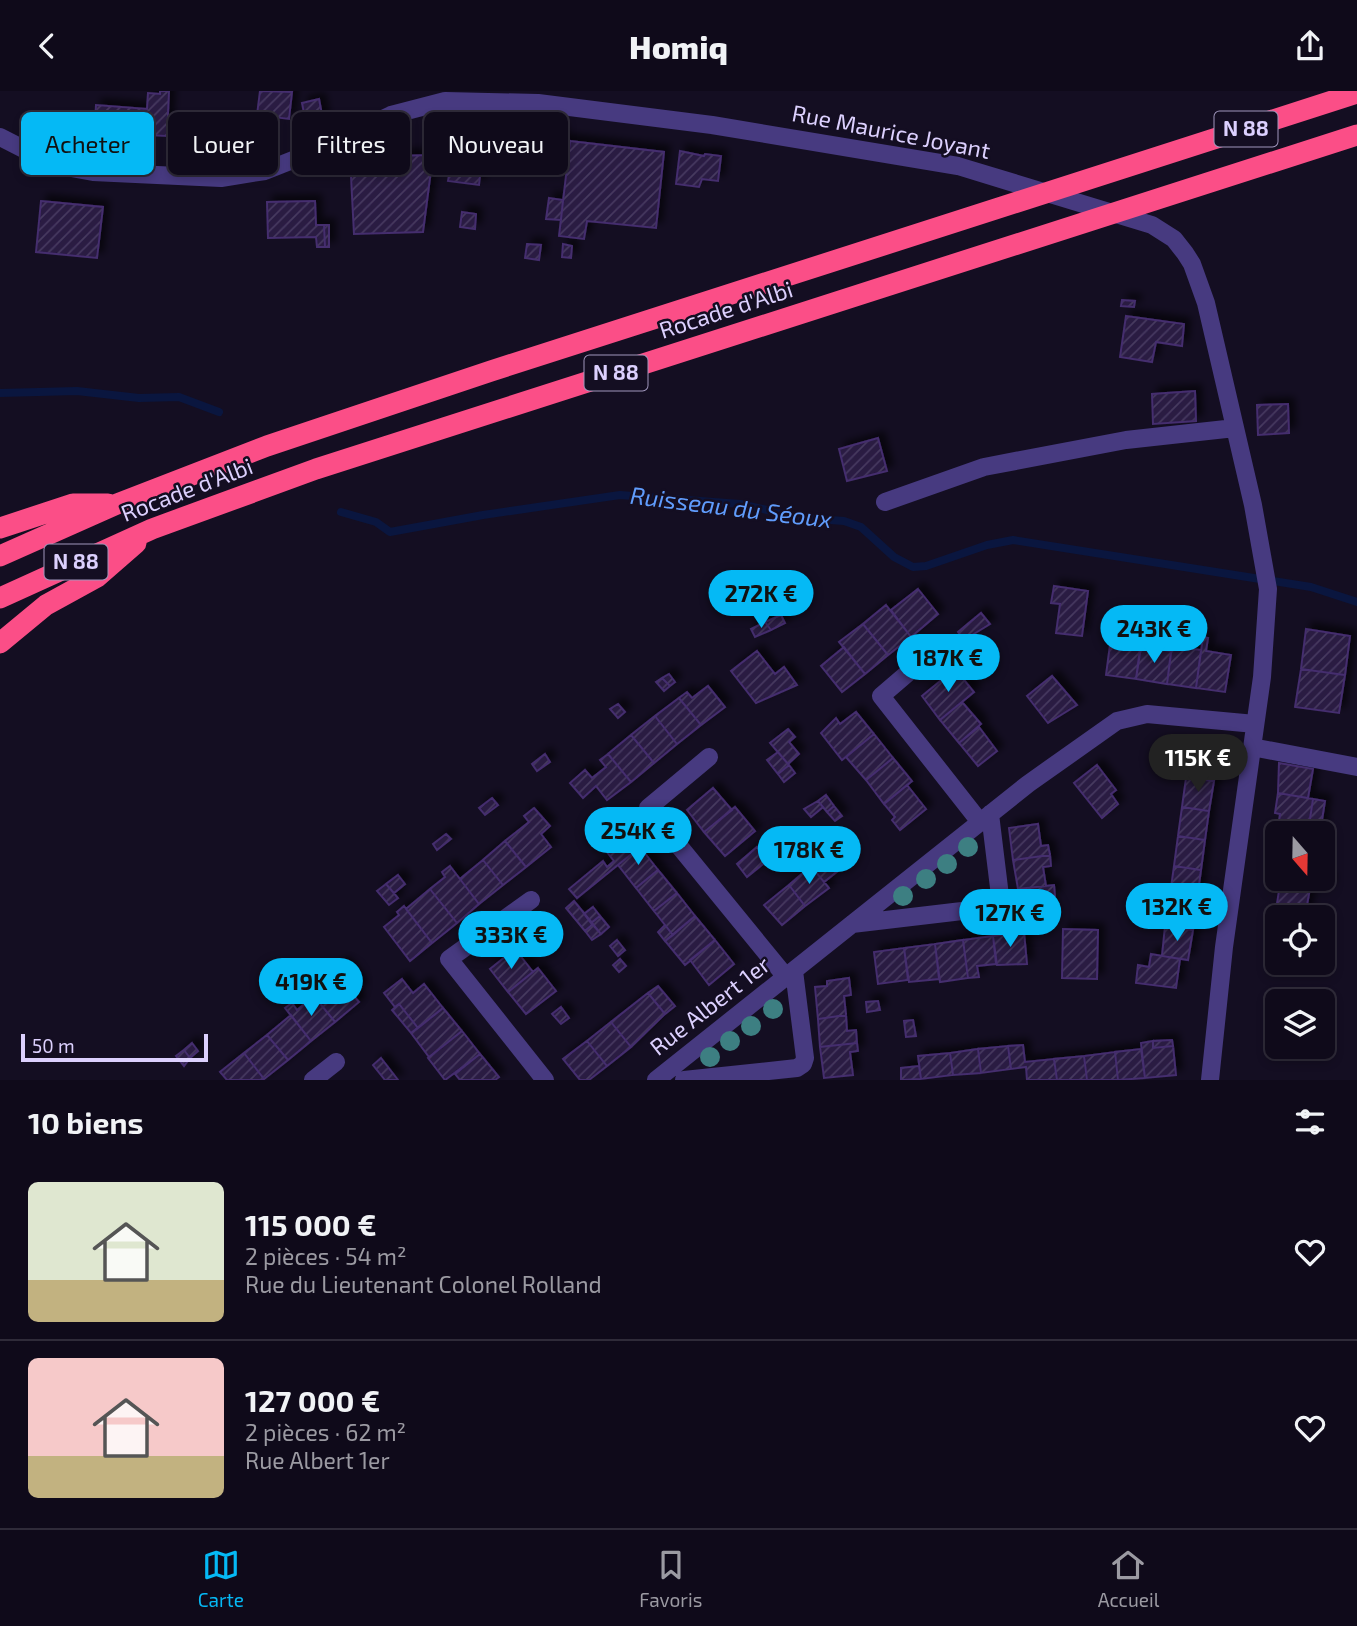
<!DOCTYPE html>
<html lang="fr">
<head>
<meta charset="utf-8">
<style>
  body { margin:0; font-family:"Exo 2",sans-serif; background:#181323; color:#f1f3f6; height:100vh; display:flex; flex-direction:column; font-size:26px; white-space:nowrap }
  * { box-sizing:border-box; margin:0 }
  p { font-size:23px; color:#9b9aa2 }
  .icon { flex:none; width:38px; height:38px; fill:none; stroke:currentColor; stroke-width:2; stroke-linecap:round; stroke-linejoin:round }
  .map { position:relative; height:989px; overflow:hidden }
  .drawer { display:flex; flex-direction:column; background:#0f0a1a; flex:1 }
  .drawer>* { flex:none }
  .banner { position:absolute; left:21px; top:21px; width:700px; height:63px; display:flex; gap:14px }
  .needle { width:46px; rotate:160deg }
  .fabs { position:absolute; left:1265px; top:730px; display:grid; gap:14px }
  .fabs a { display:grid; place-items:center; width:70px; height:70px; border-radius:10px; background:#0f0a1a; box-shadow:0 4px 10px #0003,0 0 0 2px #2f2b39; font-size:35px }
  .scale { position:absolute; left:21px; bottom:18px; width:187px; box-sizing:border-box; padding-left:7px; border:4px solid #dcd0fe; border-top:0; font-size:19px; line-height:24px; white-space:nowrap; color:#dcd0fe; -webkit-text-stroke:5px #140e22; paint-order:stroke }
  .price { position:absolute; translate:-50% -60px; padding:0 16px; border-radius:24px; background:#05b9f5; color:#111; font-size:23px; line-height:46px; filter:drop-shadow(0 2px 4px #0008) }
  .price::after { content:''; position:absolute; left:50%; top:42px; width:21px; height:16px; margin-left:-10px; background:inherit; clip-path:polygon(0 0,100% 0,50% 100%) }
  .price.selected { background:#222; color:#fff }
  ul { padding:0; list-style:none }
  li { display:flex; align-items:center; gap:21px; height:175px; padding:0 28px }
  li+li { border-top:2px solid #2f2b39 }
  li span { display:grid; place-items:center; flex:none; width:196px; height:140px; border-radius:10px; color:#555 }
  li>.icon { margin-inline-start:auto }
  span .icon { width:84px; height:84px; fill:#fffc; stroke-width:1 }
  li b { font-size:30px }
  h2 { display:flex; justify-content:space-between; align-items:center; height:84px; padding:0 28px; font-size:30px }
  .chip { padding:0 24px; border-radius:10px; background:#0f0a1a; box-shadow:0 4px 10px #0003,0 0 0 2px #2f2b39; font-size:24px; line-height:63px }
  .chip.selected { background:#05b9f5; color:#111 }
  header { display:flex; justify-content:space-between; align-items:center; height:91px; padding:0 28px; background:#0f0a1a; font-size:32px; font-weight:800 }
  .menu { display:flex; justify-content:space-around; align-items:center; height:98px; border-top:2px solid #2f2b39; background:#0f0a1a; font-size:19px; color:#9b9aa2 }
  .menu a { display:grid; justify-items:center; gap:4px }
  .menu .selected { color:#05b9f5 }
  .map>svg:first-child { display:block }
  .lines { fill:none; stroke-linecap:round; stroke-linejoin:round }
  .stream { stroke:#0a163f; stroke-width:8 }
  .building { fill:url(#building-hatch); stroke:#442d6e; stroke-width:2; filter:url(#shadow) }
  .minor { stroke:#473a80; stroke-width:18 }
  .highway { stroke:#fb4e87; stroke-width:21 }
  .tree { fill:#3d7f82 }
  .labels { text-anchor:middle; stroke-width:5; stroke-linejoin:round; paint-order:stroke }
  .shield { fill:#140e22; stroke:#a096bc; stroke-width:2 }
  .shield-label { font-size:21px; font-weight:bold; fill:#dcd0fe }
  .street-label { font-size:23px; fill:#dcd0fe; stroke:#140e22 }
  .water-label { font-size:24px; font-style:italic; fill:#609cfc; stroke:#140e22 }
</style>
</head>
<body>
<header><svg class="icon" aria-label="back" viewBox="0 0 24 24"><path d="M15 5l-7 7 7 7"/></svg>Homiq<svg class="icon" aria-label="share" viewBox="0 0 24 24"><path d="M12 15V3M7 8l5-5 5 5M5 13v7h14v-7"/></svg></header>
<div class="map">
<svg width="1357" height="989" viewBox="0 0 1357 989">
  <defs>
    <pattern id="building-hatch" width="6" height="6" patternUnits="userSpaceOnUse" patternTransform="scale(1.75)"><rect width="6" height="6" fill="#291a43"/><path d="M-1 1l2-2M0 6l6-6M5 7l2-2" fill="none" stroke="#473a5f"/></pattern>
    <filter id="shadow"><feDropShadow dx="6" dy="-6" stdDeviation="3.5" flood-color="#0009"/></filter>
  </defs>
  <rect width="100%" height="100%" fill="#140e22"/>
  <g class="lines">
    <path class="stream" d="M0 302 77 300 139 307 179 306 219 321
      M341 421 376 431 390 441 483 424 620 404 740 413 804 427 844 430 861 436 894 466 913 476 926 475 987 454 1013 449 1311 496 1357 511"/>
  </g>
  <path class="building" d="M160 0H169L167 45 147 44 146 52 94 48 96 14 147 18 148 2 160 3Z
    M260 0 292 1 289 28 257 24Z
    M319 8 324 34 308 42 302 12Z
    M488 34 523 38 520 71 485 67Z
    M525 38 561 42 560 49 570 50 567 74 523 68Z
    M456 46 484 50 479 94 448 90Z
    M570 50 664 61 656 137 587 130 584 148 559 145Z
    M680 60 704 65 705 63 721 65 718 90 702 88 699 96 676 93Z
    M433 64 423 141 354 143 350 66Z
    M549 107 563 109 561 129 546 128Z
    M41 110 103 116 97 167 36 161Z
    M315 110 316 134H324L325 156H317L316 146 268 147 267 111Z
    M462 121 476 123 475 138 460 136Z
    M324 134H329V156H325Z
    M527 153 541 154 539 169 525 167Z
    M563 153 572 155 571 167 562 166Z
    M1122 209 1135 210 1134 216 1121 215Z
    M1126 225 1184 233 1182 255 1156 251 1152 271 1120 266Z
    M1195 300 1196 330 1153 333 1152 303Z
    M1288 313 1289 342 1258 344 1257 314Z
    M878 347 887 380 847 390 839 358Z
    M1054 495 1088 500 1082 545 1056 542 1060 513 1051 512Z
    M918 498 938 523 911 546 891 519Z
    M886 514 911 546 888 564 863 533Z
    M981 522 990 533 964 549 958 541Z
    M781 524 785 532 771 539 765 531Z
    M765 531 771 539 755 546 751 538Z
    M863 533 888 564 865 583 839 551Z
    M1306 538 1350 545 1345 584 1301 578Z
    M1111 546 1141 550 1136 588 1106 584Z
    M1203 546 1208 547 1206 560 1231 564 1225 601 1196 597Z
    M1172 555 1201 559 1196 597 1167 593Z
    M844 556 865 583 842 601 821 575Z
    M1141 556 1171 560 1167 593 1136 588Z
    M757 560 775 583 784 576 797 594 756 612 731 580Z
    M955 578 974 601 940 629 922 605Z
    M1301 578 1345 584 1339 622 1295 616Z
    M669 583 675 591 670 595 662 587Z
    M1052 585 1077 614 1048 632 1027 605Z
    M662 587 670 595 664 600 656 591Z
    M708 595 725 616 701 634 679 607 687 601 692 607Z
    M679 607 701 634 677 653 655 625Z
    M962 611 981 633 959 652 940 629Z
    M618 613 625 621 618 627 610 618Z
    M856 621 874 643 842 669 821 642 836 627 840 633Z
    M655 625 677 653 654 672 631 644Z
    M979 636 997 660 978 675 959 652Z
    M788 638 795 646 789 651 799 663 788 673 770 652Z
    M874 643 893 667 866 689 846 666Z
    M631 644 654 672 631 691 608 663Z
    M1170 654 1210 660 1207 689 1166 684Z
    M778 661 789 674 778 683 767 669Z
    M545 663 550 671 537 680 532 673Z
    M608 663 631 691 607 709 596 695 583 707 570 692 585 679 592 687 606 676 600 669Z
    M893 667 912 690 884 713 866 689Z
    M1279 672 1313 678 1308 707 1278 702Z
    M789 674 795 682 784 691 778 683Z
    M1097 674 1116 699 1111 703 1118 713 1102 727 1074 692Z
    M1186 687 1214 690 1209 720 1182 716Z
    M907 694 926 718 900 739 892 729 895 726 884 713Z
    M713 697 732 719 704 741 687 719Z
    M1278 702 1313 708 1308 741 1278 736 1280 723 1275 722Z
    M826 704 834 715 827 721 818 710Z
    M492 707 498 714 485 724 479 717Z
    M1313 708 1325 710 1320 742 1308 741Z
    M818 710 823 716 811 726 804 718Z
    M834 715 842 725 835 730 827 721Z
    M735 716 755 740 725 765 704 741Z
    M1182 716 1209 720 1205 749 1178 745Z
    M534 717 550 735 541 743 551 756 526 776 505 750 529 731 524 725Z
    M622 733 640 756 577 807 569 798 603 770 607 776 614 770 599 751Z
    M1038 733 1041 755 1048 754 1050 764 1013 769 1009 737Z
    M446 743 451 748 437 759 433 753Z
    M1178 745 1205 749 1201 779 1174 775Z
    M1276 748H1278V787L1271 785Z
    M829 749 848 772 824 791 806 768Z
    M505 750 526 776 503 794 483 769Z
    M640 756 658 779 636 797 618 774Z
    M757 756 768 769 747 786 737 773Z
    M1050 764 1051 775 1043 776 1046 795 1018 798 1013 769Z
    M483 769 503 794 479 813 460 788Z
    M450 775 479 813 457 832 430 798 445 786 442 781Z
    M811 775 829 797 805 815 789 794Z
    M1174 775 1201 779 1197 808 1170 804Z
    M658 779 677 802 654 820 636 797Z
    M398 784 405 793 394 802 386 793Z
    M1280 788H1320L1329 789 1328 797Z
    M386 793 398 807 389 814 377 800Z
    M1280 793 1310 797 1305 826 1279 823 1276 819Z
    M789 794 805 815 782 834 764 814Z
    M1054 794 1055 805H1048L1050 823 1021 827 1018 798Z
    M430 798 457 832 432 852 406 818Z
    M677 802 695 825 673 844 654 820Z
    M1170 804 1197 808 1193 839 1153 833 1154 822 1167 824Z
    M574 810 593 833 585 840 566 817Z
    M404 815 432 852 410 870 384 836 399 824 397 821Z
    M593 816 600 825 591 832 584 823Z
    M600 825 609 836 601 843 591 832Z
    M695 825 715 849 685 874 665 850Z
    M593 833 601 843 592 849 585 840Z
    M665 834 673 844 665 850 658 841Z
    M1165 835 1193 839 1188 869 1162 865Z
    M1063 838 1098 839 1097 888 1062 887Z
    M1024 841 1027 873 997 874 993 845Z
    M993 845 996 873 977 875 979 886 968 887 963 849Z
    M617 849 625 859 618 865 610 855Z
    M715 849 734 873 709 894 690 869Z
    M963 849 968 887 940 891 935 853Z
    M935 853 939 888 909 891 904 857Z
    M904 857 908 889 878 893 874 861Z
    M515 858 533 881 508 901 490 878Z
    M1151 863 1180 868 1176 897 1136 892 1138 874 1149 876Z
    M620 868 626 875 619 881 613 874Z
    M343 872 361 896 352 903 359 911 335 931 314 905 338 886 333 880Z
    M538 877 556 900 526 923 508 901Z
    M849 887 851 904 844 905 846 924 818 928 815 896 827 895V890Z
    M402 888 413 902 424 893 443 917 418 937 399 913 395 916 384 902Z
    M658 895 675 915 665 923 648 902Z
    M648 902 665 923 631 956 611 931Z
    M314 905 335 931 311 950 285 917 292 912 297 919Z
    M878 910 880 919 867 921 866 911Z
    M399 913 418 937 411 942 392 919Z
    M561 916 569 927 561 933 552 923Z
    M443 917 462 940 429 966 411 942Z
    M291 924 311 950 288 969 267 944Z
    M846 924 847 940 856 939 857 952 820 956 818 928Z
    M913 929 916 945 906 946 904 930Z
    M611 931 631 956 607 975 587 950Z
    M462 940 480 963 445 989 428 967Z
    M267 944 288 969 264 988 244 962Z
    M1172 949 1173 955 1153 957V950Z
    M587 950 607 975 589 989H580L563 968Z
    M1153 950V957L1173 955 1176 984 1145 987 1141 952Z
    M192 952 198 960 190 967 184 959Z
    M857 952 858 960 850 961 853 984 824 987 820 956Z
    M1023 954 1025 971 1054 968 1057 989H1027L1026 976 1011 978 1008 955Z
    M1008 955 1011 978 981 982 978 958Z
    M978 958 981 982 953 984 950 962Z
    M1141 958 1145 987 1118 989 1115 961Z
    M184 959 190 967 184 975 176 965Z
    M1115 961 1118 989H1087L1084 965Z
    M244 962 264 988 263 989H227L220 981Z
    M950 962 953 984 921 988 918 965Z
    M480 963 499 986 495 989H460L455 983Z
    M1084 965 1087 989H1057L1054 968Z
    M381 967 398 989H385L373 974Z
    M919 975 921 988 901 989V977Z"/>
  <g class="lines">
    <path class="minor" d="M0 46 55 74 93 81 221 87 265 80 318 59 391 24 445 10 538 12 712 34 958 75 1152 134 1174 148 1185 162 1192 173 1206 212 1253 414 1268 498 1262 586 1224 856 1210 989
      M885 411 984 376 1126 349 1235 337
      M909 581 881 605 980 731
      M1252 656 1357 676
      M709 666 648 717 786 886
      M531 809 449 868 545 989
      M852 833 996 816 1001 813 990 723
      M313 989 336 971
      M656 989 1028 693 1117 630 1147 623 1255 633
      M684 989 797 977 803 973 805 967 794 880"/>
    <path class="highway" d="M0 437 73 413H108
      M0 465 117 413 267 355 491 280 1357 2
      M0 507 152 438 316 378 1357 44
      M0 552 46 514 97 486 136 452"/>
  </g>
  <g class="tree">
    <circle cx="968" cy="756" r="10"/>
    <circle cx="947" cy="773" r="10"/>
    <circle cx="926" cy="788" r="10"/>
    <circle cx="903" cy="805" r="10"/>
    <circle cx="773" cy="918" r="10"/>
    <circle cx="751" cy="935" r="10"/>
    <circle cx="730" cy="950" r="10"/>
    <circle cx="710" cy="966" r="10"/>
  </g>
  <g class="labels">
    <g class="shield">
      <rect x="1214.5" y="20.5" width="63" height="35" rx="5"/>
      <rect x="584.5" y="264.5" width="63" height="35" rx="5"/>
      <rect x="44.5" y="453.5" width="63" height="35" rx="5"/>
    </g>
    <g class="shield-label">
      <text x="1246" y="45">N 88</text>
      <text x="616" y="289">N 88</text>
      <text x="76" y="478">N 88</text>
    </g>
    <g class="street-label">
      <text transform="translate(891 41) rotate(11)" y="8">Rue Maurice Joyant</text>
      <text transform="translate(726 219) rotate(-18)" y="8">Rocade d'Albi</text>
      <text transform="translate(187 399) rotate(-21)" y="8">Rocade d'Albi</text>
      <text transform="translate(710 915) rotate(-38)" y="8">Rue Albert 1er</text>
    </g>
    <g class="water-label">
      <text transform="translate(731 417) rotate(7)" y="8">Ruisseau du Séoux</text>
    </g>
  </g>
</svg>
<div class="fabs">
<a><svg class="needle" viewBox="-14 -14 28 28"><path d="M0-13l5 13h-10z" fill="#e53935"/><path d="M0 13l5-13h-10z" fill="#9b9aa2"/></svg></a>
<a><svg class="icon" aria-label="locate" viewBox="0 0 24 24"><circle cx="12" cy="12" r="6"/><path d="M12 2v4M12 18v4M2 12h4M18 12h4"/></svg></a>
<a><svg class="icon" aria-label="layers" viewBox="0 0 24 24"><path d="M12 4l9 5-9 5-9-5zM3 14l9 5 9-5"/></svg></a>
</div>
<div class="scale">50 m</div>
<b class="price" style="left:761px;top:539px">272K €</b>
<b class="price" style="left:1154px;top:574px">243K €</b>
<b class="price" style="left:948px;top:603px">187K €</b>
<b class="price selected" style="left:1198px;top:703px">115K €</b>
<b class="price" style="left:638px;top:776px">254K €</b>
<b class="price" style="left:809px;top:795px">178K €</b>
<b class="price" style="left:1177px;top:852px">132K €</b>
<b class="price" style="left:1010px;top:858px">127K €</b>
<b class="price" style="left:511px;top:880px">333K €</b>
<b class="price" style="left:311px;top:927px">419K €</b>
<div class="banner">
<a class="chip selected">Acheter</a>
<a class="chip">Louer</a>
<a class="chip">Filtres</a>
<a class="chip">Nouveau</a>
</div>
</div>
<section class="drawer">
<h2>10 biens<svg class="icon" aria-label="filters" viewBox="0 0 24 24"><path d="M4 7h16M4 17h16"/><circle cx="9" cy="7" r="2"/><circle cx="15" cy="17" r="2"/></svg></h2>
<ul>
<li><span style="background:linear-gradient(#dfe7d0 70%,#c2b280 0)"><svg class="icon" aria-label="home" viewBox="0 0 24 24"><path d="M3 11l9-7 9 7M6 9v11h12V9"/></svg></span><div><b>115 000 €</b><p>2 pièces · 54 m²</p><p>Rue du Lieutenant Colonel Rolland</p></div><svg class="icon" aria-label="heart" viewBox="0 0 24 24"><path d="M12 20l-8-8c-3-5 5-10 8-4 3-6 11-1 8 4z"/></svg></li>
<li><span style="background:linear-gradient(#f6c9c9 70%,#c2b280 0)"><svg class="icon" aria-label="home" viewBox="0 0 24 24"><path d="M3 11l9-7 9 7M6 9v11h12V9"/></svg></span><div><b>127 000 €</b><p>2 pièces · 62 m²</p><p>Rue Albert 1er</p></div><svg class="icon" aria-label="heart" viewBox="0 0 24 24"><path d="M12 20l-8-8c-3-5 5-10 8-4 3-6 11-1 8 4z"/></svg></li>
</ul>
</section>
<nav class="menu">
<a class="selected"><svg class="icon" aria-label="map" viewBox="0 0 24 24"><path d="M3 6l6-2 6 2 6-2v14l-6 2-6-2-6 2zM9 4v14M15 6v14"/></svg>Carte</a>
<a><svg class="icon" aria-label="saved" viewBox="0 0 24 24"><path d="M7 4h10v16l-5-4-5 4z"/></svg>Favoris</a>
<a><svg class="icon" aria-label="home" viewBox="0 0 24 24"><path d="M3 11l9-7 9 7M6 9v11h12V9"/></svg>Accueil</a>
</nav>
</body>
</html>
